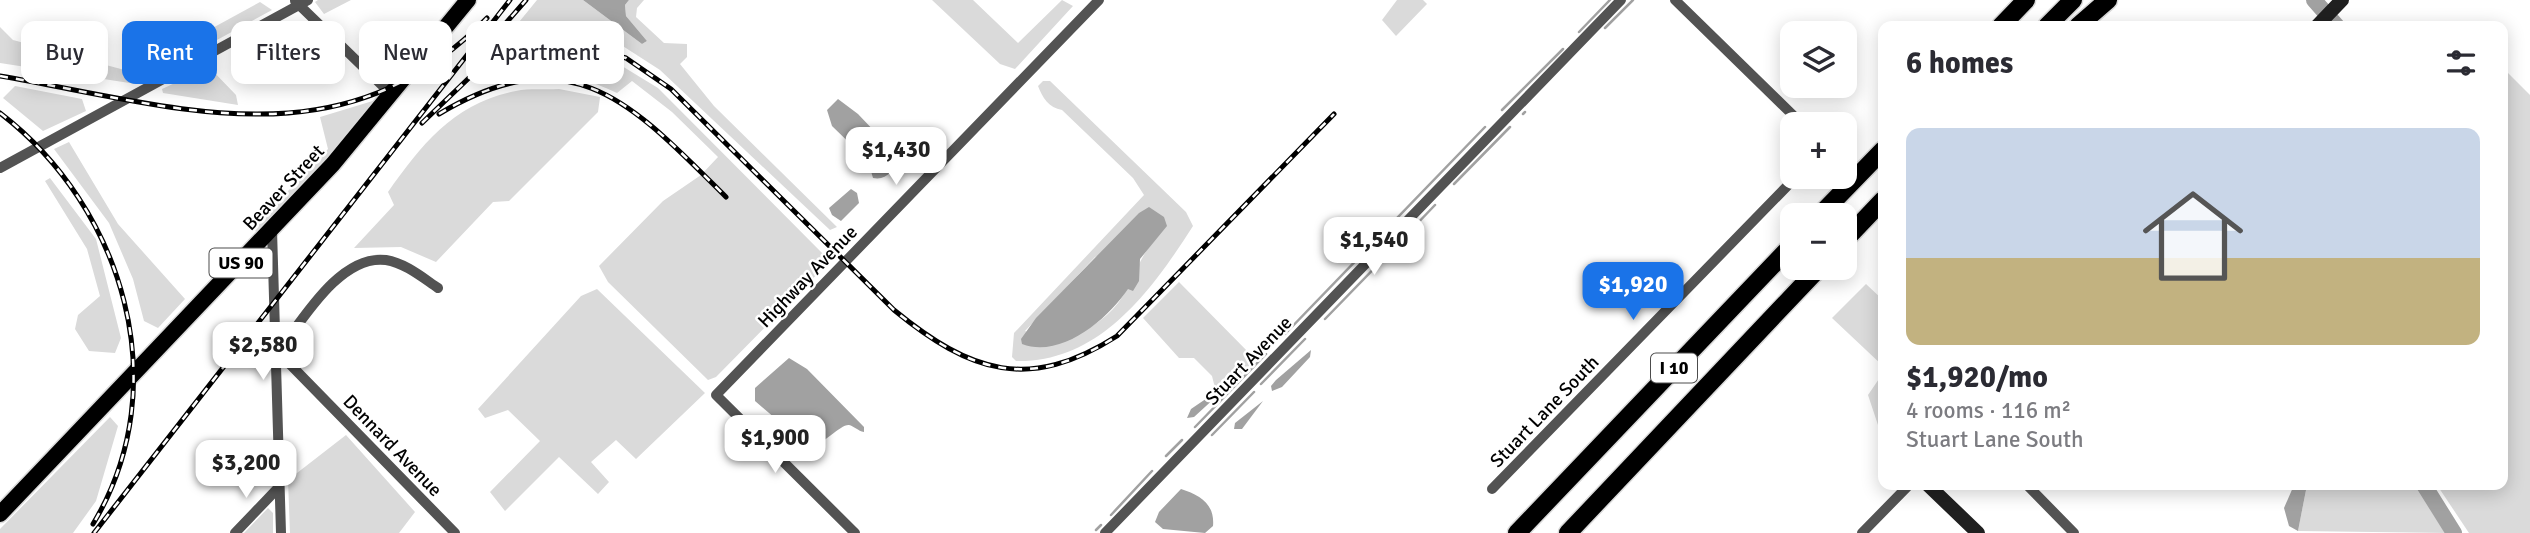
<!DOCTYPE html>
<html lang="en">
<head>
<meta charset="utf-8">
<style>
  body { margin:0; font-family:Signika,sans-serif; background:#f2f2f3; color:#2b2b33; height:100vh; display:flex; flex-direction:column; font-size:26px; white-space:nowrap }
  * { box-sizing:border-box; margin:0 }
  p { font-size:23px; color:#7c7c81 }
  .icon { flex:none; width:38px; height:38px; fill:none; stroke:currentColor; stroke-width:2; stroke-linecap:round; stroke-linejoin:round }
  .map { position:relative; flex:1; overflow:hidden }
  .details { position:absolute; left:1878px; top:21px; width:630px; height:469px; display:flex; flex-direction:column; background:#fff; border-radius:14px; box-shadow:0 4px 18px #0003 }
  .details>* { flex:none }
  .banner { position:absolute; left:21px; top:21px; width:665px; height:63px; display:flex; gap:14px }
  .tools { position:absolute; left:1780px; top:21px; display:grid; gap:14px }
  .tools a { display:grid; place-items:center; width:77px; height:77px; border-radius:14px; background:#fff; box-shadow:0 4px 18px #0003; font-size:35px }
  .price { position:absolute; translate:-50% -60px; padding:0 16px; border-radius:14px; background:#fff; color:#222; font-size:23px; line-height:46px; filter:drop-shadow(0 2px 4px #0008) }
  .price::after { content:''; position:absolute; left:50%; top:42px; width:21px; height:16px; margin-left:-10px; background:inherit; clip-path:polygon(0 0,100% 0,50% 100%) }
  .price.current { background:#1a73e8; color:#fff }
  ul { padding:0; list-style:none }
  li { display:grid; align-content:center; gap:14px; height:371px; padding:0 28px }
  li span { display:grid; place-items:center; height:217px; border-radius:14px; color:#555 }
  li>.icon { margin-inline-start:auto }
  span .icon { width:126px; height:126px; fill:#fffc; stroke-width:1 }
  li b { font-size:30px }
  h2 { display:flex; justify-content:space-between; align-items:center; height:84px; padding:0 28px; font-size:30px }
  .tag { padding:0 24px; border-radius:14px; background:#fff; box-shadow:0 4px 18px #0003; font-size:24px; line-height:63px }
  .tag.current { background:#1a73e8; color:#fff }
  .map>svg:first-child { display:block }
  .green { fill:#dadada; fill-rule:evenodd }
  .water { fill:#a1a1a1 }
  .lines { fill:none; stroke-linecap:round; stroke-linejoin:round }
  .stream { stroke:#a1a1a1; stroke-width:2.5 }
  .river { stroke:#a1a1a1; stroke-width:16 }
  .primary-casing { stroke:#dbdbdb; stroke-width:19 }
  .highway-casing { stroke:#dbdbdb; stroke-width:21 }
  .street { stroke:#535353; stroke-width:10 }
  .secondary { stroke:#202020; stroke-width:14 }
  .primary { stroke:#000; stroke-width:16 }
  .highway { stroke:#000; stroke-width:18 }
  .rail-casing { stroke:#000; stroke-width:5 }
  .rail { stroke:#fff; stroke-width:2.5; stroke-dasharray:8; stroke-linecap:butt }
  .labels { text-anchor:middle; stroke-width:5; stroke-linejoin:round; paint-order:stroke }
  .shield { fill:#fff; stroke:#4c4c4c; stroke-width:2 }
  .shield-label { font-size:18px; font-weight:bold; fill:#000 }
  .street-label { font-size:19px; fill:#000; stroke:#fff }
</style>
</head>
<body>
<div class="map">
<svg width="2530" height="533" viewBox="0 0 2530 533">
  <rect width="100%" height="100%" fill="#fff"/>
  <path class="green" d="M318 0H351L324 14 315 2Z
    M537 0H583L642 44 647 41 626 16 625 5 629 0H644L637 8 636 17 664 43 687 44V57L680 64 714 106 837 227 830 230 660 70 615 41 561 32 515 38V27Z
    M932 0H973L1018 43 1062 0 1073 6 1015 69 1000 64Z
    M1397 0H1423L1427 4 1396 36 1382 20Z
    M260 2 272 10 136 84 0 63V27L13 40 132 72Z
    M578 52 617 63 658 88 830 261 716 377 708 380 608 282 599 266 663 201 701 175 718 157 672 112 632 81 617 93C573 72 544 70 496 78L494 75C518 55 548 54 578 52Z
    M209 67 236 95 238 105 163 93 162 89Z
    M2503 68 2530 95V533H2469L2437 485H2502Z
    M1043 81H1050L1186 212 1193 226C1152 290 1100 363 1016 361L1012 357 1014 333 1144 195 1133 178 1062 110C1049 108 1042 97 1038 86ZM1159 235C1137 256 1133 288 1113 309 1098 325 1077 335 1058 344L1025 331 1095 257Z
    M15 86 82 99 86 111 43 131 3 98Z
    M559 89 600 97 598 112 509 201 493 202 436 262 401 247 354 248 394 205 388 192C422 144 454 103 516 91 529 88 545 90 559 89Z
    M376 100 334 153 260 232 251 230 328 149 320 117Z
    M69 142 118 224 185 299 158 328 144 321 133 279 109 223 54 149Z
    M50 178 96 239 121 338 115 353 89 351 75 329 78 315 100 296 87 249 45 181Z
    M1179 282 1255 359 1224 394 1216 392 1212 376 1194 358H1179L1143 318Z
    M1866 284 1883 300V366L1832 318Z
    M597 289 705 393 636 459 616 440 591 462 609 482 598 494 559 457 505 511 490 492 540 441 508 410 485 418 478 409 581 296Z
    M1883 373V429L1880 431 1868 395Z
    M110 417 118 426 96 501 73 533H0V529Z
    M346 435 415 512 399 533H290L288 480Z
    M2307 485H2416L2448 533 2298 531Z
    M268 508 273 513V533H244Z"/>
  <path class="water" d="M583 0H629L625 5 626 16 647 41 642 44Z
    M838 99 858 114 898 156 900 160C893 169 887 181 873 178L868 161 832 126 827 110Z
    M851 189 857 193 859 203 841 221 832 215 829 208Z
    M1149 207 1164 217 1167 226 1140 259 1139 281 1133 291 1128 289C1108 319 1061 359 1022 344L1021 339 1036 318 1139 213Z
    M1311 350 1310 357 1282 387 1272 391 1271 386 1276 380Z
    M789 358 807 369 864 427V432C858 431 854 426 849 425 841 424 822 445 810 448L755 401V388Z
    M1216 392 1217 396 1194 417 1187 418 1191 409Z
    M1263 401 1242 429H1234L1235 423Z
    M2294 485H2307L2298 531 2289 526 2284 508Z
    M1181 489C1200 495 1215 504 1213 526L1205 533 1163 529 1155 522 1159 512Z"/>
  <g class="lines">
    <path class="stream" d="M1605 28 1633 0
      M1579 32 1610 0
      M1502 110 1563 49
      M1523 114 1525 112
      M1454 184 1510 127
      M1413 228 1435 205
      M1325 319 1393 249
      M1285 334 1485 127
      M1261 384 1305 339
      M1195 427 1266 354
      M1212 435 1254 392
      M1166 456 1182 440
      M1111 515 1152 471
      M1096 530 1101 525"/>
    <path class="river" d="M2314 0 2337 26
      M2424 485 2454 533"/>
    <g class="primary-casing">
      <path id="primary" d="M0 514 333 164 468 0"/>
    </g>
    <g class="highway-casing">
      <path id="highway" d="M2001 26 2026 0
        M2047 26 2073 0
        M2078 26 2108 0
        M1820 215 1883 150
        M1844 241 1883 200
        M1517 533 1792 245
        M1568 533 1819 268"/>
    </g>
    <path class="street" d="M1675 0 1802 124
      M295 1 392 95
      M0 168 308 0
      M272 230 281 533
      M438 288C423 278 405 263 386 260 340 254 302 321 278 352L455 533
      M2027 485 2074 533
      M2178 485H2195
      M1492 489 1796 177
      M235 533 279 487
      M855 533 716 395 1099 0
      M1105 533 1621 0
      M1862 533 1909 485"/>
    <path class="secondary" d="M2317 26 2342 0
      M1928 485 1978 533"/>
    <use href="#primary" class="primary"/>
    <use href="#highway" class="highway"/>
    <g class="rail-casing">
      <path id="rail" d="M480 53 526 0
        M0 76C179 107 342 166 487 18
        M0 113C123 207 177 385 93 524
        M439 114C573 34 633 105 726 197
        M422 123 471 76 515 52 536 47 576 45 626 58 671 89 894 310C971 373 1029 392 1117 336L1334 114
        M94 533 510 0"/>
    </g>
    <use href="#rail" class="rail"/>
  </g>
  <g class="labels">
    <g class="shield">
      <rect x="209.5" y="248.5" width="63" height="29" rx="5"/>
      <rect x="1651" y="353.5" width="46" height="29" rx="5"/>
    </g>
    <g class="shield-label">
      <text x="241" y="269">US 90</text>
      <text x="1674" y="374">I 10</text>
    </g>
    <g class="street-label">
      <text transform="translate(283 187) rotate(-47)" y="7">Beaver Street</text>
      <text transform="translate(807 276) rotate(-46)" y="7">Highway Avenue</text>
      <text transform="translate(1248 360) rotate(-46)" y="7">Stuart Avenue</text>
      <text transform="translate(1544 411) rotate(-46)" y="7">Stuart Lane South</text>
      <text transform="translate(393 445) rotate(46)" y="7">Dennard Avenue</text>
    </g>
  </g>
</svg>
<div class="tools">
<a><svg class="icon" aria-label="layers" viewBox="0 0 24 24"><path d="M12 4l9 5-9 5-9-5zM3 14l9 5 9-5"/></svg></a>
<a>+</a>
<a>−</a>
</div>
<b class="price" style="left:896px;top:187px">$1,430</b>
<b class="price" style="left:1374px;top:277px">$1,540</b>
<b class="price current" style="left:1633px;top:322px">$1,920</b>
<b class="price" style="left:263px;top:382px">$2,580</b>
<b class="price" style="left:775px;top:475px">$1,900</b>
<b class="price" style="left:246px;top:500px">$3,200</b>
<div class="banner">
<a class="tag">Buy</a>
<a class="tag current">Rent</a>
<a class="tag">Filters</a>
<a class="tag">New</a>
<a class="tag">Apartment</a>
</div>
<section class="details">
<h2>6 homes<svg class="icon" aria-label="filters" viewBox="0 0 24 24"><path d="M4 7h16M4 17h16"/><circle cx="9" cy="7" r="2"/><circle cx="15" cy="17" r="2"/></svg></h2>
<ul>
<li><span style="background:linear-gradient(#c9d6e8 60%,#c2b280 0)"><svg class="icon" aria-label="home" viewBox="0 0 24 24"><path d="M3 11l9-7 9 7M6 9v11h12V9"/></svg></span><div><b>$1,920/mo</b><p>4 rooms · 116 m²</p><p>Stuart Lane South</p></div></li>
</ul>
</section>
</div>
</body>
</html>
